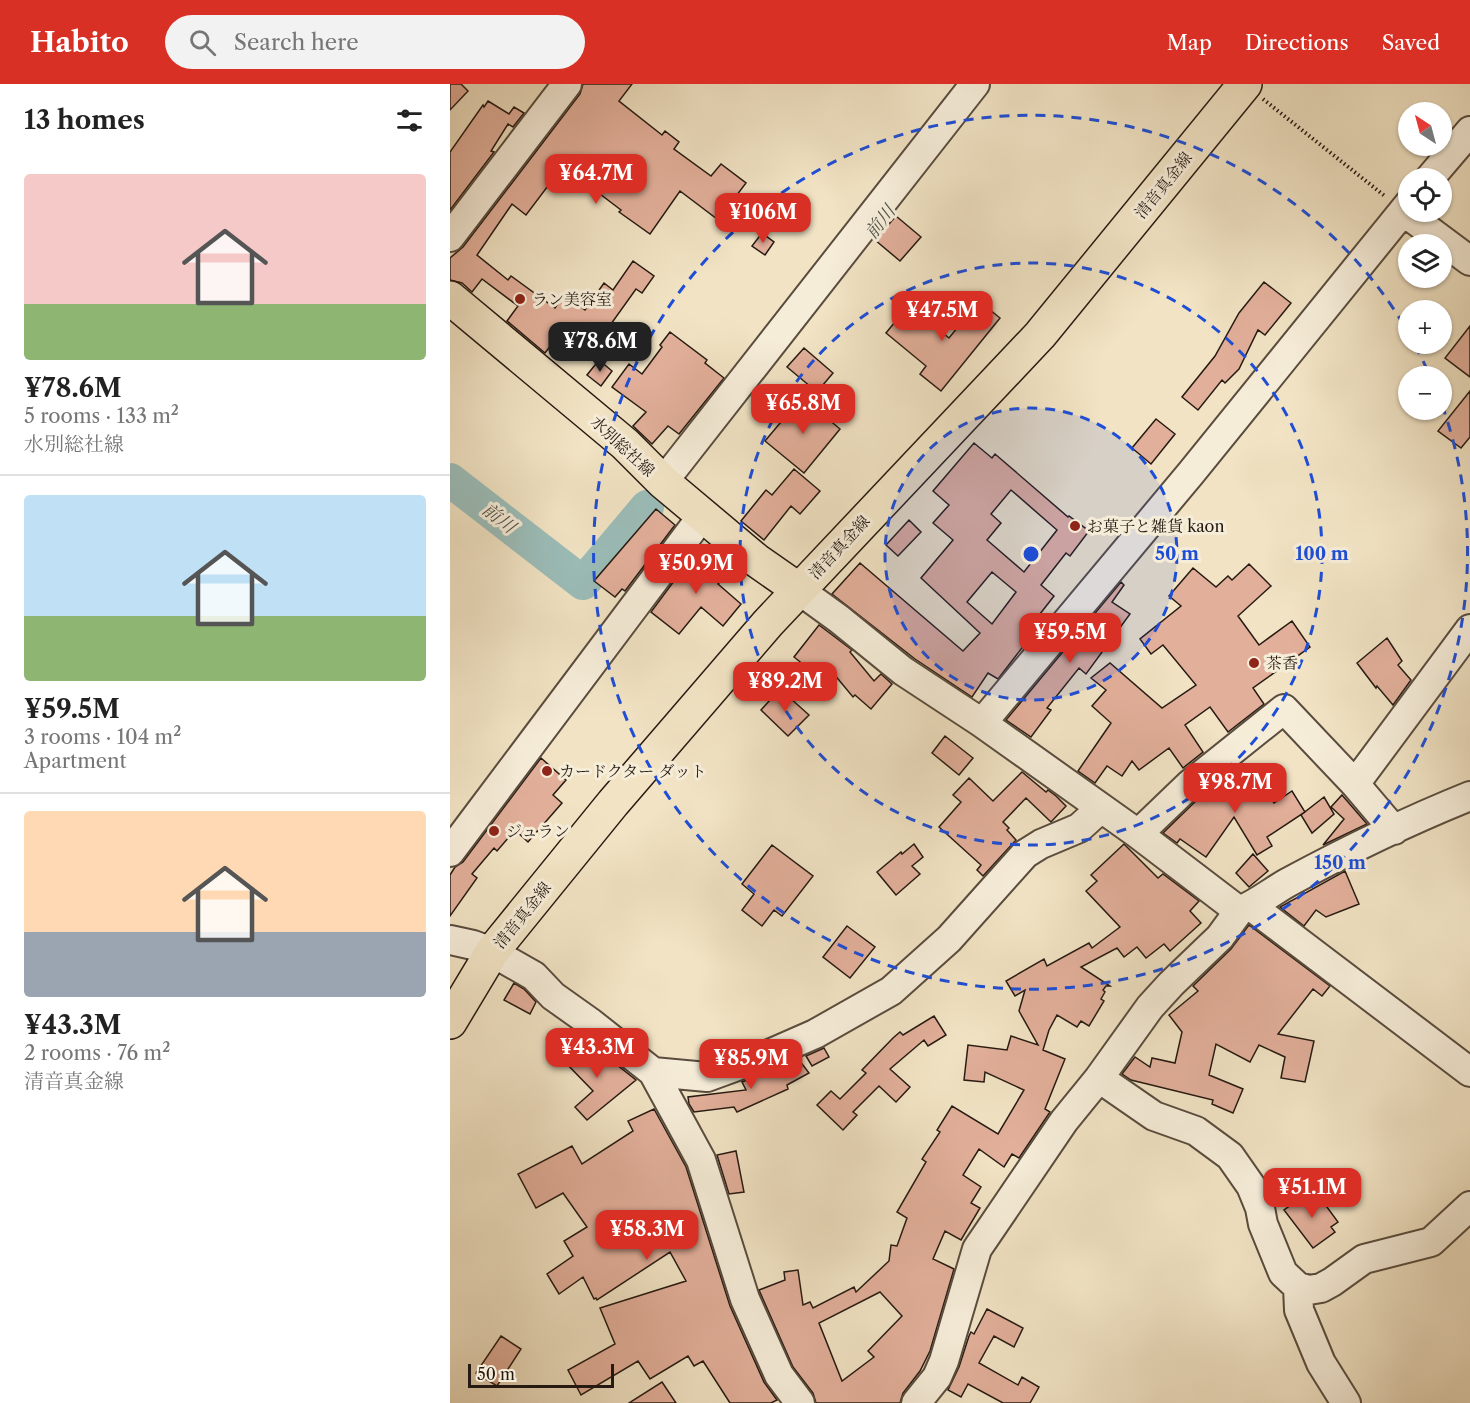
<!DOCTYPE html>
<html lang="en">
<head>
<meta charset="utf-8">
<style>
  body { margin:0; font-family:"Libre Caslon Text","Noto Serif JP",serif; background:#f2f2f2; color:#222; height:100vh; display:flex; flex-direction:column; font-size:22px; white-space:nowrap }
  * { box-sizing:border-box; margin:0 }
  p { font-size:20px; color:#767676 }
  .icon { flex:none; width:33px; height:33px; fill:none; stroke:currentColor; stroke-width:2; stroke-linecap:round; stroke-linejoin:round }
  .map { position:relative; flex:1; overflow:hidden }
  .details { display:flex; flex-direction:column; background:#fff; width:450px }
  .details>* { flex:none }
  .needle { width:39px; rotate:324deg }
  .tools { position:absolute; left:948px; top:18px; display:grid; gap:12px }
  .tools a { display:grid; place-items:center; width:54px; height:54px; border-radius:50%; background:#fff; box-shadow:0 2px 4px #0004; font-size:30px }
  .scale { position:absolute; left:18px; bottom:15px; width:146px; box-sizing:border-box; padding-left:6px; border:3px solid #261a12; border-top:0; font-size:16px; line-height:21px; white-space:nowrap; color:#261a12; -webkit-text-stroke:4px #f6edd9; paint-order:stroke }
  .price { position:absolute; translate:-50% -51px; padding:0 14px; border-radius:12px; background:#d93025; color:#fff; font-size:20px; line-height:39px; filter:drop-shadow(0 2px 3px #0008) }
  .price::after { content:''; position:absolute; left:50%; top:36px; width:18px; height:14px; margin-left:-9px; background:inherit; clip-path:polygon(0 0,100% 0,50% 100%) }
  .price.current { background:#222; color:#fff }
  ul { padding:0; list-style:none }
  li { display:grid; align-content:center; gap:12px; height:318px; padding:0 24px }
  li+li { border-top:2px solid #e0e0e0 }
  li span { display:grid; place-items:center; height:186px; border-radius:6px; color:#555 }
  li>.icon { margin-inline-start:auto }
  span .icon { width:108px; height:108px; fill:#fffc; stroke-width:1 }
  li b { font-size:26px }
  h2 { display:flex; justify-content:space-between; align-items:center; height:72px; padding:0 24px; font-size:26px }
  header { display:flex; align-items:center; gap:36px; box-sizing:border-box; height:84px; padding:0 30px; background:#d93025; color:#fff }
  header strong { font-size:28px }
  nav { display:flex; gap:33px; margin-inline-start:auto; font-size:21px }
  .search { width:420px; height:54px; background:#f2f2f2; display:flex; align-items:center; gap:15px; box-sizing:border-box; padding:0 21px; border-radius:33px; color:#767676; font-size:22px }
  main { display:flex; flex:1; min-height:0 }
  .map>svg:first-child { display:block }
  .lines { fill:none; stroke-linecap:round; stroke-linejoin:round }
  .river { stroke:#9bbdb9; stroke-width:34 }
  .building { fill:#e2af9a; stroke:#261a12; stroke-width:1.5; fill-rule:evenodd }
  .minor-casing { stroke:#594c3e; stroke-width:32 }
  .major-casing { stroke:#261a12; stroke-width:36 }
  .path { stroke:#261a12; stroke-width:4; stroke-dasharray:1.5 3; stroke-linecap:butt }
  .minor { stroke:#f6edd9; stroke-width:28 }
  .major { stroke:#f1e3c4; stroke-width:33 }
  .ring { fill:none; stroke:#1d4ed8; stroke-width:3; stroke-dasharray:10 8 }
  .poi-dot { fill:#8f2418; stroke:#f6edd9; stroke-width:2 }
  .labels { text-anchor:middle; stroke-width:6; stroke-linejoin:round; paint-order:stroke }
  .street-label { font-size:16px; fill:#261a12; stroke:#f6edd9 }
  .poi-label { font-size:16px; fill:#261a12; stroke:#f6edd9; text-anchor:start }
  .water-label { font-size:18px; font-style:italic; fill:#4f534c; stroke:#f6edd9 }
  .centre { fill:#1d4ed8; stroke:#f6edd9; stroke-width:3 }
  .ring-label { font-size:18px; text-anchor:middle; font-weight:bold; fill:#1d4ed8; stroke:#f6edd9; stroke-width:6; stroke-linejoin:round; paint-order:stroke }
</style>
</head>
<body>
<header>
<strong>Habito</strong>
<div class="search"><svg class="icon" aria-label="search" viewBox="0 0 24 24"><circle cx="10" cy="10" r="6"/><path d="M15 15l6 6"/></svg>Search here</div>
<nav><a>Map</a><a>Directions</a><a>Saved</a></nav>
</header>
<main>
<section class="details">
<h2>13 homes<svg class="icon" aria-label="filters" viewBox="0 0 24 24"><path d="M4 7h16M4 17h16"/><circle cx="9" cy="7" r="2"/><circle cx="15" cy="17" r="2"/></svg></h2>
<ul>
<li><span style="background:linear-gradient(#f6c9c9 70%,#8fb573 0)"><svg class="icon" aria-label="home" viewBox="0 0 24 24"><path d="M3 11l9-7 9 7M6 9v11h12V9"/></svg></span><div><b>¥78.6M</b><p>5 rooms · 133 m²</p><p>水別総社線</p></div></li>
<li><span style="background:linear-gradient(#bfe0f5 65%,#8fb573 0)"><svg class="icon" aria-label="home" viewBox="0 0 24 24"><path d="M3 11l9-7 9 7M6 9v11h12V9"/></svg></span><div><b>¥59.5M</b><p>3 rooms · 104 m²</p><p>Apartment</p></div></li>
<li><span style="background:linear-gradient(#ffd9b3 65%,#9aa5b1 0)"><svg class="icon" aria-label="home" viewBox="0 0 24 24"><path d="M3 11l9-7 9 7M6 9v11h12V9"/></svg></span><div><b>¥43.3M</b><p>2 rooms · 76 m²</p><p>清音真金線</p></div></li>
</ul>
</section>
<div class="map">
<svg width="1020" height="1319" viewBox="0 0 1020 1319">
  <rect width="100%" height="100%" fill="#f1e3c4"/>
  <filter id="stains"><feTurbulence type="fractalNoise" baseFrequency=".00333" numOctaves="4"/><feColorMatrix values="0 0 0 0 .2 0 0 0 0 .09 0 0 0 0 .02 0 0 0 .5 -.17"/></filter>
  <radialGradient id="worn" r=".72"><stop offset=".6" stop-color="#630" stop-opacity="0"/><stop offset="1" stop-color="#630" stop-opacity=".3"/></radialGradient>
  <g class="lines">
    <path class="river" d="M0 396 133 499 197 423"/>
  </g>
  <path class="building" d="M0 0H11L18 7 0 26Z
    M133 0H182L169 17 212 51 215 47 229 58 224 65 261 92 271 80 296 99 280 120 283 122 271 138 230 107 200 150 169 128 171 126 113 82 76 131 62 120 27 171 58 196 61 192 105 224 114 211 135 226 154 199 163 206 183 177 204 192 192 209 186 205 151 254 133 241 113 265 104 257 95 269 57 237 68 222 32 195 22 208 12 199 0 196V174L13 163 130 10Z
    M38 17 59 30 64 23 74 29 63 43 58 40 41 67 44 68 0 126V68L33 21 34 23Z
    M446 132 471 153 450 177 425 156Z
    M312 149 324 158 315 171 302 162Z
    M814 198 841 219 815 251 808 246 789 285 775 299 772 296 748 326 732 313 765 272 789 229Z
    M529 217 550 234 491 307 470 290 476 282 436 249 459 221 499 254Z
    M1020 242V293L995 274Z
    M220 248 257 276 255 279 274 294 229 350 218 342 202 360 183 342 196 328 162 303 179 280 192 290 212 263 210 261Z
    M354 264 383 289 367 308 337 283Z
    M149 276 162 287 151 302 137 291Z
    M1020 307V353L1011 364 988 347Z
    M352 313 390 345 354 389 315 357Z
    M706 335 725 350 701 380 682 364Z
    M524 359 542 374 545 370 618 433 619 432 639 447 620 472 616 469 591 501 604 512 590 530 595 534 548 595 538 589 522 613 465 575 382 510 410 479 513 567 530 549 471 494 503 456 483 439 499 421 483 407ZM561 406 607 446 574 488 537 456 551 439 541 430ZM542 488 566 508 542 540 517 518Z
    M344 385 370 407 350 430 341 422 314 456 291 437 316 406 322 411Z
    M206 425 225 441 175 507 172 505 165 513 144 497Z
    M459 436 471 448 448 472 436 461Z
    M247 466 276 491 268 500 291 520 273 542 251 523 229 550 201 528Z
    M799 480 821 502 788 532 809 561 842 537 860 563 803 604 814 620 778 648 760 623 735 641 753 668 733 684 719 664 689 686 682 677 672 692 657 682 645 699 628 687 661 639 642 622 656 606 641 594 660 579 712 624 746 601 713 561 701 570 690 555 731 522 719 512 743 484 766 503 778 492 782 496Z
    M671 498 674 501 662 518 680 530 636 590 629 584 597 624 601 626 581 653 556 636Z
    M369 541 402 566 400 568 424 597 431 590 442 600 421 625 405 611 403 613 383 589 375 598 344 573Z
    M937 554 952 577 948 581 961 596 943 621 927 602 926 604 907 579Z
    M330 605 359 631 338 652 311 626Z
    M495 652 523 674 509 691 482 669Z
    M91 674 116 696 103 711 112 719 78 758 65 746 47 767 44 764 22 790 27 794 0 832V791L5 783 13 778Z
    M785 685 800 696 808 692 824 719 842 707 855 728 817 753 822 762 807 771 784 733 756 773 730 755 727 759 713 749 750 713Z
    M572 688 596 708 598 706 606 712 616 722 601 738 576 714 553 738 559 744 557 746 566 756 533 792 527 786 531 781 489 743 511 718 503 711 519 694 543 717Z
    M892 711 917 740 873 761 894 735 881 723Z
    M874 713 884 730 862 749 851 731Z
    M464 760 473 773 462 782 470 790 446 811 427 788 451 768 452 770Z
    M674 760 708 794 713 790 749 817 740 827 751 839 720 867 714 860 696 874 687 863 674 873 667 864 631 883 660 902H656L653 906 655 908 651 915 654 917 639 942 631 937 627 943 607 931 599 946 593 966 615 975 595 1025 600 1028 569 1074 562 1070 554 1083 529 1065 513 1091 531 1103 521 1119 530 1124 511 1156 495 1147 483 1175 504 1185 480 1267 470 1287 453 1309 450 1319H366L363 1309 343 1283 309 1206 335 1196 334 1188 348 1186 353 1221 360 1218 363 1224 404 1203 406 1208 439 1177 441 1161 447 1162 457 1134 447 1128 476 1078 472 1075 490 1048 487 1046 502 1022 548 1050 574 1006 535 988 534 998 514 996 518 961 557 966 561 952 588 961 569 927 575 906 565 912 556 897 594 875 597 882 639 859 642 864 670 843 636 807 647 797 641 791ZM430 1208 452 1232 418 1267 424 1273 392 1297 369 1239Z
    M322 761 363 792 332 832 324 826 312 842 292 826 304 810 292 800Z
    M803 770 818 787 799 803 786 789Z
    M895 787 909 820 876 833 866 826 854 842 830 823Z
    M799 841 880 902 872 912 863 905 828 950 864 957 855 998 831 994 835 973 809 961 800 978 766 960 759 991 793 1005 783 1029 762 1020 763 1016 681 996 672 990 685 973 700 983 702 974 725 979 732 948 719 931 748 907 743 902 781 865Z
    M397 842 425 863 400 894 373 873Z
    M64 899 74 905 86 918 80 930 54 916Z
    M484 932 496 951 478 962 474 956 440 985 460 1003 446 1018 429 1002 403 1028 407 1031 393 1046 367 1021 381 1007 390 1015 416 989 412 986 443 954 450 948 453 951Z
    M129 958 142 972 148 966 186 996 137 1036 125 1023 143 1007 112 975Z
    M374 964 379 973 362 982 356 972Z
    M349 976 359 989 337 1001 338 1005 287 1028 284 1023 244 1028 239 1020 238 1013 296 1006 292 998 318 988 320 991Z
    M204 1025 236 1083 280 1222 314 1298 327 1316 321 1319H280L253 1277 244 1282 238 1272 200 1295 188 1277 131 1311 118 1286 165 1260 150 1224 236 1197 220 1168 147 1216 146 1214 144 1215 133 1193 109 1210 97 1190 123 1172 114 1157 137 1143 113 1109 86 1124 68 1090 122 1062 132 1080 183 1047 178 1037Z
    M286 1067 294 1108 279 1110 267 1071Z
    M866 1108 888 1138 881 1143 885 1148 863 1164 834 1126 855 1111 858 1115Z
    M537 1225 573 1244 564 1263 544 1252 529 1279 568 1301 572 1293 589 1303 580 1319H553L518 1300 511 1313 498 1306 509 1283 519 1252 521 1248 524 1250Z
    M51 1252 71 1265 47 1302 26 1289Z
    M212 1298 226 1319H179Z"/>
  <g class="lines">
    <g class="minor-casing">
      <path id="minor" d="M980 94 1020 47
        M953 127 1020 177
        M0 153 117 0
        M213 398 525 0
        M349 506 389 535 453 587 532 639 688 750 789 827 770 853 721 900 700 923 649 994 614 1037 527 1165 494 1277 487 1293 466 1319
        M532 639 741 389 958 121
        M944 746 905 700 1020 545
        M688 750 739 701 834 625 905 700
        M0 768 253 431
        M801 822 1020 988
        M789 827C807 820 821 808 837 799 896 767 958 737 1020 712
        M0 856 23 861 42 868 84 892 103 912 141 939 203 988 251 1076 295 1215 329 1291 350 1319
        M203 988 257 993 317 971 365 950 441 907 499 855 575 770 591 760 629 744 650 725
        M649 994 704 1032 746 1047 780 1072 801 1102 810 1124 813 1140 833 1189 848 1203 859 1206 871 1204 882 1198 914 1175 981 1158 1020 1122
        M848 1203 849 1226 871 1279 896 1319"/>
    </g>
    <g class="major-casing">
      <path id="major" d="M0 214 175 360 213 398 306 476 349 506
        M0 938 42 868 163 719 318 539 590 251 795 0"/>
    </g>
    <path class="path" d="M813 15 936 113"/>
    <use href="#minor" class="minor"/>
    <use href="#major" class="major"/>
  </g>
  <circle cx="581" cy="470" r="146" fill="#1d4ed8" fill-opacity=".12"/>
  <g class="ring">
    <circle cx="581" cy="470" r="146"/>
    <circle cx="581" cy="470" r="291"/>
    <path d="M965 261A437 437 0 0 1 980 292M992 321A437 437 0 1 1 958 248"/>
  </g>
  <g class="poi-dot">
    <circle cx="70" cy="215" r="6"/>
    <circle cx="625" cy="442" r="6"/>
    <circle cx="804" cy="579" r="6"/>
    <circle cx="97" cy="687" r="6"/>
    <circle cx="44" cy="747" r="6"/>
  </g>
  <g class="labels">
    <g class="street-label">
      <text transform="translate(713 101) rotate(-51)" y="6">清音真金線</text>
      <text transform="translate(173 362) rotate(43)" y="6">水別総社線</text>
      <text transform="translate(389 463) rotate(-47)" y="6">清音真金線</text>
      <text transform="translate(72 831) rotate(-51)" y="6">清音真金線</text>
    </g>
    <g class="poi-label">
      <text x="82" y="221">ラン美容室</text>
      <text x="637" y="448">お菓子と雑貨 kaon</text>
      <text x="816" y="585">茶香</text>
      <text x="109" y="693">カードクター ダット</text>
      <text x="56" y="753">ジュラン</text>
    </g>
    <g class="water-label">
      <text transform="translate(430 138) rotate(-52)" y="6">前川</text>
      <text transform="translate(49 434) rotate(38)" y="6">前川</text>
    </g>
  </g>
  <circle cx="581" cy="470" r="9" class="centre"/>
  <g class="ring-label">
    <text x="727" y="476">50 m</text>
    <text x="872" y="476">100 m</text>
    <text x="890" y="785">150 m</text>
  </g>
  <rect width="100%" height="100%" filter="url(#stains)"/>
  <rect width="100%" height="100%" fill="url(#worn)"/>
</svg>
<div class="tools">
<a><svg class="needle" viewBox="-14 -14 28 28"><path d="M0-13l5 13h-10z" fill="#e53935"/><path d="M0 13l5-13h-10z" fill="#767676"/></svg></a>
<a><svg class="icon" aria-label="locate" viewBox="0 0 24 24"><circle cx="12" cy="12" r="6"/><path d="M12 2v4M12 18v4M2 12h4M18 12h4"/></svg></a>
<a><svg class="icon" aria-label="layers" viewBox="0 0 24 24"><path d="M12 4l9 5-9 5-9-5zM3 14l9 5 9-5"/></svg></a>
<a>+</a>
<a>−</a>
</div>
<div class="scale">50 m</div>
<b class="price" style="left:146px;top:121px">¥64.7M</b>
<b class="price" style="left:313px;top:160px">¥106M</b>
<b class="price" style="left:492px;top:258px">¥47.5M</b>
<b class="price current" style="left:150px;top:289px">¥78.6M</b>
<b class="price" style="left:353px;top:351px">¥65.8M</b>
<b class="price" style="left:246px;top:511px">¥50.9M</b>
<b class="price" style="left:620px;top:580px">¥59.5M</b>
<b class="price" style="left:335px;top:629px">¥89.2M</b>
<b class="price" style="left:785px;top:730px">¥98.7M</b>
<b class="price" style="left:147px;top:995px">¥43.3M</b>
<b class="price" style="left:301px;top:1006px">¥85.9M</b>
<b class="price" style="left:862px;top:1135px">¥51.1M</b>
<b class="price" style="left:197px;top:1177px">¥58.3M</b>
</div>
</main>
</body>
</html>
